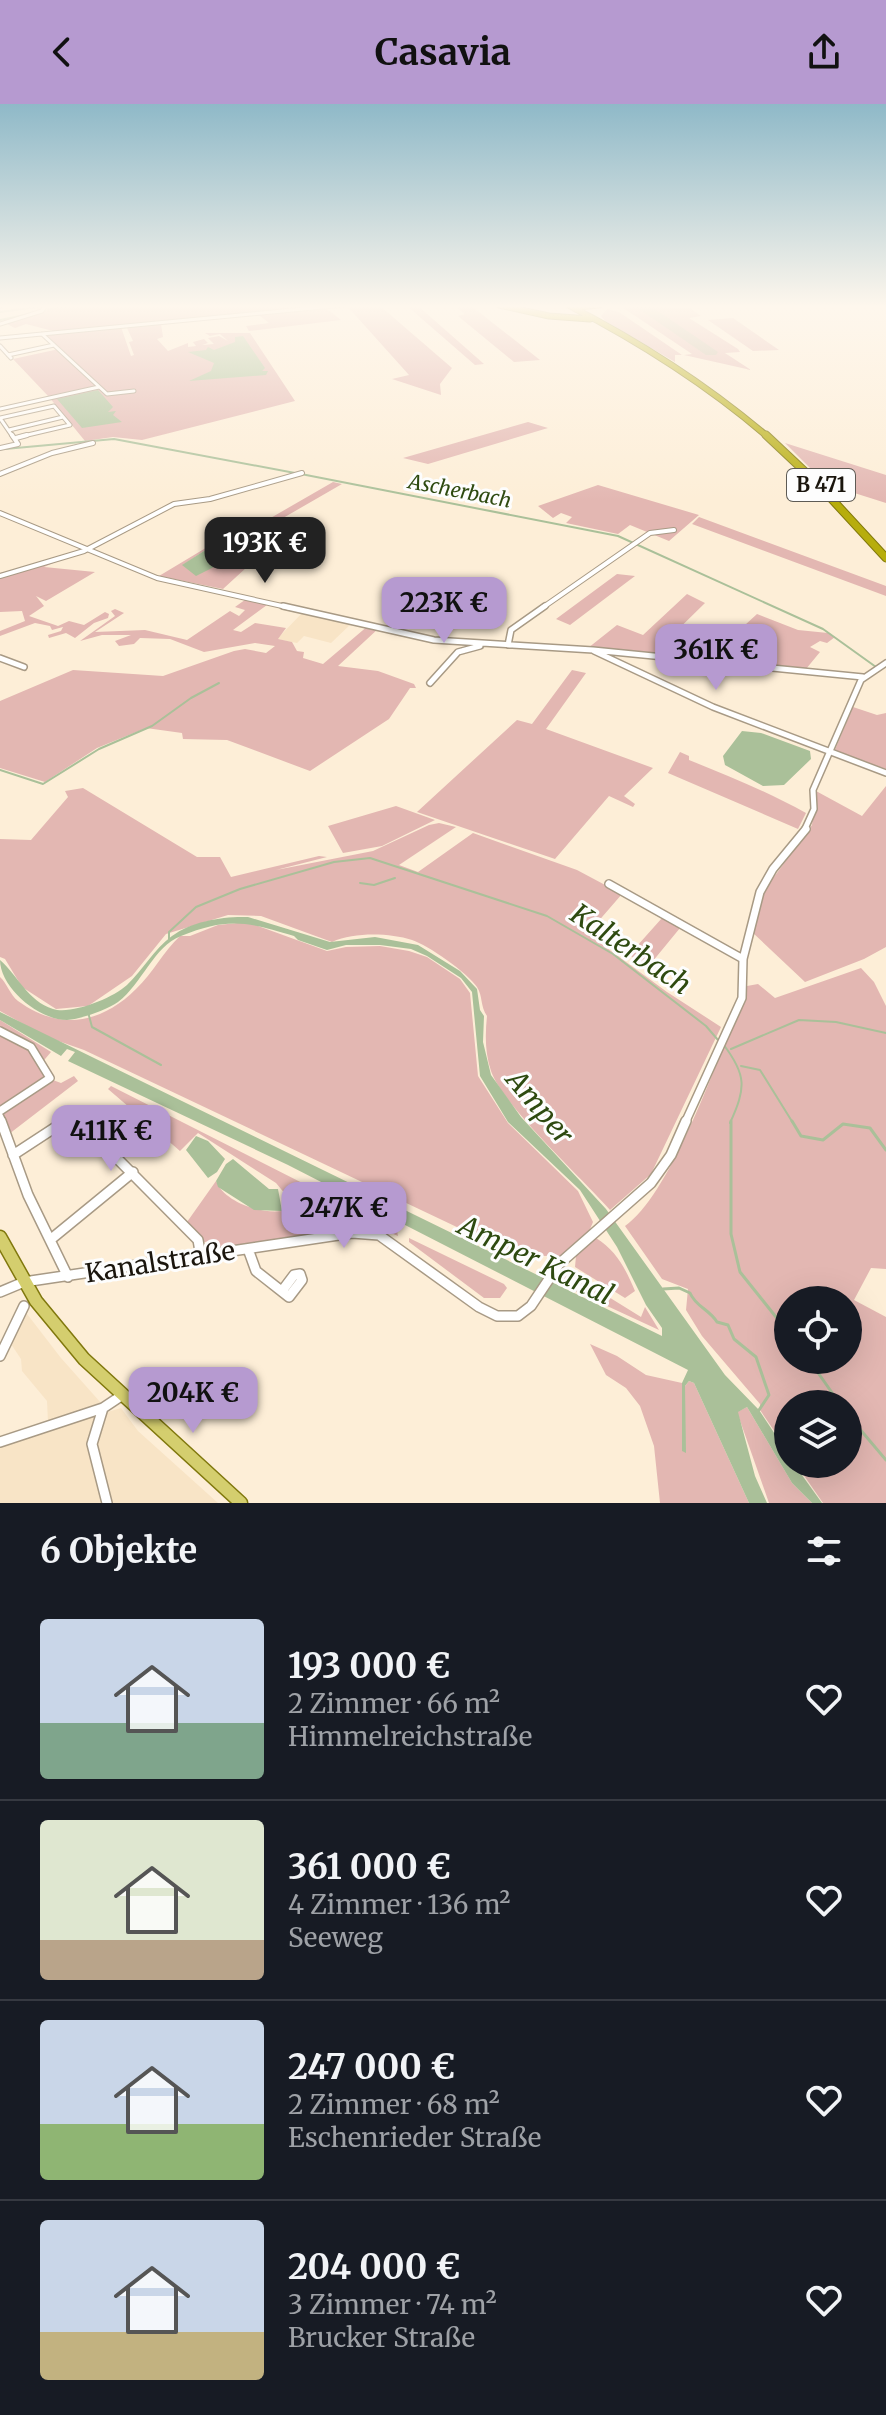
<!DOCTYPE html>
<html lang="de">
<head>
<meta charset="utf-8">
<style>
  body { margin:0; font-family:Merriweather,serif; background:#242831; color:#f1f3f6; height:100vh; display:flex; flex-direction:column; font-size:30px; white-space:nowrap }
  * { box-sizing:border-box; margin:0 }
  p { font-size:26px; color:#9ea1a6 }
  .icon { flex:none; width:44px; height:44px; fill:none; stroke:currentColor; stroke-width:2; stroke-linecap:round; stroke-linejoin:round }
  .map { position:relative; height:1399px; overflow:hidden }
  .drawer { display:flex; flex-direction:column; background:#171b24; flex:1 }
  .drawer>* { flex:none }
  .controls { position:absolute; left:774px; top:1182px; display:grid; gap:16px }
  .controls a { display:grid; place-items:center; width:88px; height:88px; border-radius:50%; background:#171b24; box-shadow:0 8px 32px #0002; font-size:40px }
  .price { position:absolute; translate:-50% -68px; padding:0 18px; border-radius:16px; background:#b69ad0; color:#111; font-size:26px; line-height:52px; filter:drop-shadow(0 2px 4px #0008) }
  .price::after { content:''; position:absolute; left:50%; top:48px; width:24px; height:18px; margin-left:-12px; background:inherit; clip-path:polygon(0 0,100% 0,50% 100%) }
  .price.current { background:#222; color:#fff }
  ul { padding:0; list-style:none }
  li { display:flex; align-items:center; gap:24px; height:200px; padding:0 40px }
  li+li { border-top:2px solid #363941 }
  li span { display:grid; place-items:center; flex:none; width:224px; height:160px; border-radius:8px; color:#555 }
  li>.icon { margin-inline-start:auto }
  span .icon { width:96px; height:96px; fill:#fffc; stroke-width:1 }
  li b { font-size:34px }
  h2 { display:flex; justify-content:space-between; align-items:center; height:96px; padding:0 40px; font-size:34px }
  header { display:flex; justify-content:space-between; align-items:center; height:104px; padding:0 40px; background:#b69ad0; color:#111; font-size:36px; font-weight:700 }
  .map>svg:first-child { display:block }
  .built { fill:#f8e4c6 }
  .green { fill:#e3b7b2; fill-rule:evenodd }
  .water { fill:#aac099 }
  .lines { fill:none; stroke-linecap:round; stroke-linejoin:round }
  .stream-far1 { stroke:#aac099; stroke-width:2 }
  .stream { stroke:#aac099; stroke-width:3 }
  .runway { fill:#c3b7a4; fill-rule:evenodd }
  .minor-far4-casing { stroke:#a89a85; stroke-width:5 }
  .minor-far3-casing { stroke:#a89a85; stroke-width:6 }
  .minor-far2-casing { stroke:#a89a85; stroke-width:8 }
  .minor-far1-casing { stroke:#a89a85; stroke-width:10 }
  .minor-casing { stroke:#a89a85; stroke-width:12 }
  .major-casing { stroke:#80780d; stroke-width:15 }
  .highway-far1-casing { stroke:#80780d; stroke-width:7 }
  .highway-casing { stroke:#80780d; stroke-width:9 }
  .minor-far4 { stroke:#fff; stroke-width:3 }
  .minor-far3 { stroke:#fff; stroke-width:4 }
  .minor-far2 { stroke:#fff; stroke-width:5 }
  .minor-far1 { stroke:#fff; stroke-width:7 }
  .minor { stroke:#fff; stroke-width:9 }
  .major { stroke:#d4ce6e; stroke-width:12 }
  .highway-far1 { stroke:#b7ad0d; stroke-width:5 }
  .highway { stroke:#b7ad0d; stroke-width:7 }
  .labels { text-anchor:middle; stroke-width:6; stroke-linejoin:round; paint-order:stroke }
  .shield { fill:#fdfdfd; stroke:#5e5b55; stroke-width:2 }
  .shield-label { font-size:20px; font-weight:bold; fill:#1a150d }
  .far-water-label { font-size:20px; font-style:italic; fill:#2e4a10; stroke:#fdfdfd }
  .near-street-label { font-size:26px; fill:#1a150d; stroke:#fdfdfd }
  .near-water-label { font-size:28px; font-style:italic; fill:#2e4a10; stroke:#fdfdfd }
</style>
</head>
<body>
<header><svg class="icon" aria-label="back" viewBox="0 0 24 24"><path d="M15 5l-7 7 7 7"/></svg>Casavia<svg class="icon" aria-label="share" viewBox="0 0 24 24"><path d="M12 15V3M7 8l5-5 5 5M5 13v7h14v-7"/></svg></header>
<div class="map">
<svg width="886" height="1399" viewBox="0 0 886 1399">
  <rect width="100%" height="100%" fill="#fdeed7"/>
  <path class="built" d="M305 506 353 518 331 539 304 532 297 539 277 535Z
    M24 1206 61 1254 101 1299 48 1318 47 1297 22 1267 21 1255 9 1237Z
    M121 1304 138 1327 218 1399H0V1340Z"/>
  <path class="green" d="M82 201H332L121 223 131 252 134 251 129 238 133 237 127 224 161 220 163 233 157 235 168 247 188 239V243L196 242 193 238 204 235 208 239 202 241 214 240 208 234 219 232 228 237 220 230 210 232 205 229H250L295 297 142 336 113 333 85 337 49 293 13 255 59 245 43 229 53 227 26 220 15 224 7 220 50 205Z
    M379 201 452 264 440 280 441 291 392 275 409 271 348 203Z
    M406 201H417L484 260 475 261Z
    M453 201H470L540 256 514 258 458 212 465 210Z
    M619 201 690 204 701 212 689 214 738 245 740 248 725 249 751 266 684 251 692 250Z
    M327 205 341 216 249 227 246 222 269 219 259 211Z
    M607 205 619 208 682 251H675V258L605 217 601 212Z
    M733 214 779 246 753 247 708 216Z
    M528 318 548 324 428 360 403 354Z
    M785 339 886 371V399L826 380Z
    M333 378 342 380 264 425 255 423Z
    M598 381 699 411 669 437 630 421 618 430 566 419 572 413 561 409 553 414 538 402Z
    M699 413 886 482V492L692 420Z
    M258 425 281 432 223 485 159 472 229 430 242 435ZM251 435 256 448 239 463 183 461 207 445Z
    M60 456 44 463 95 468 46 497 36 492 44 502 29 512 58 522 69 517 84 521 105 508 109 510 108 514 94 519 75 534 66 529 49 534 48 531 61 527 63 523 52 526 50 522 35 519 0 532V527L25 517 22 507 0 508V469Z
    M617 470 635 472 570 521 556 515Z
    M687 490 705 499 653 550 588 544 617 521 643 531Z
    M249 493 271 498 233 526 241 528 255 519 286 524 278 535 292 538 297 547 304 548 303 554 323 560 369 521 379 524 338 562 378 567 414 580 416 584H410L389 615 310 667 227 636 183 635 182 629 146 624 97 644 45 678 0 664V597L73 566 163 572 234 547 245 545 266 549 275 542 255 539 204 548 170 535 140 534 134 540 119 542 115 537 131 531H102L80 537 115 512 111 507 115 505 124 509 95 528 145 526 187 536 230 507 239 512 245 506 235 503Z
    M757 510 798 526 828 529 835 533 827 539 820 537 810 543 820 548 806 565 749 560 748 554 721 543Z
    M572 566 586 569 546 625 653 664 624 692 635 700 633 703 609 692 555 755 417 708 517 616 532 620Z
    M853 603 877 611 886 609V667L834 648Z
    M680 648 689 652V656C729 672 768 688 806 709L798 725 668 669Z
    M886 682V843L864 855 805 878 752 828 763 788 812 721 816 687 862 712Z
    M83 684 197 753H220L231 773 319 752 327 753 276 766 373 747 429 721 439 719 456 723 399 761 418 768 473 729 577 766 622 790 596 820 585 828 667 888 721 923 651 1070 610 1106C582 1074 503 1002 491 967 485 949 485 931 487 912 480 902 483 892 477 883 468 869 428 841 412 836 389 829 355 828 332 838L261 812 228 811 166 830 132 872 88 902 56 905 22 883 5 855 0 853V735L31 736 68 693 65 687Z
    M396 702 435 716 382 742 343 749 328 722Z
    M662 814 680 824 648 863 629 851Z
    M247 818 327 847 346 843 380 842 409 847 427 853 460 875 470 889 478 972 508 1019 578 1087 593 1118 588 1130 557 1155 548 1152 516 1151 84 946 47 933 0 907V873C7 879 10 891 18 897 59 927 101 920 136 885 153 869 163 848 180 832H190L218 821Z
    M861 864 874 878 886 902V1165L871 1164 854 1196 886 1213V1399H823L796 1360H848V1300H788V1347L760 1306V1300L702 1232 686 1206 688 1185 662 1175 625 1122C671 1090 716 958 740 903L745 899 747 882 758 880 775 894ZM788 1196H848V1256H788Z
    M0 916 51 948 40 961 46 972 0 1004Z
    M74 972 78 977 9 1030 1 1009 50 975 61 979Z
    M111 982 397 1127 398 1132 377 1123 348 1124 216 1145 219 1137 204 1138 187 1118 216 1077C225 1099 262 1110 282 1107L286 1091 276 1079 198 1029 180 1047 108 985Z
    M409 1134 504 1180 507 1184 500 1194H484L409 1138Z
    M596 1134C617 1147 626 1166 635 1187L625 1194 575 1163 576 1152Z
    M562 1164 641 1213 645 1203 659 1226 553 1177Z
    M590 1240 617 1252 646 1271 682 1279V1346L685 1348V1282L689 1277 694 1279 749 1399H660L654 1342 640 1302 626 1284 606 1271Z
    M747 1303 792 1379 812 1399H769L737 1308Z"/>
  <path class="water" d="M243 232 265 264 262 267H268L266 271 189 277 211 267 214 259 188 248 206 246 208 243 214 246 235 238V233Z
    M98 286 113 303 108 308 116 307 113 311 122 318 82 324 57 295Z
    M251 435 257 438 256 448 239 463H214L196 472 182 461 207 445Z
    M742 627 761 629 810 647 811 655 784 681 763 682 725 661 723 652Z
    M248 813 330 838 375 833 418 841 460 867 477 885 480 906 484 912 483 938 491 971 521 1013 606 1105 725 1271 759 1306 788 1350V1360H794L822 1399H812L792 1379 747 1303 738 1308 755 1372 767 1399H749L694 1279 689 1277 685 1282 686 1349 682 1347V1279L688 1266 288 1061 68 957 75 948 67 945 61 952 0 916V908L662 1232V1224L646 1201 617 1143 580 1086 508 1018 480 972 472 888 461 874 427 852 411 845 380 841H346L327 846 298 836 294 832C248 818 228 813 181 832 154 842 142 880 118 898 107 906 81 915 67 916 38 916 0 883 0 856 18 872 28 897 53 905 71 911 113 894 127 881 143 866 154 845 172 832 192 817 224 812 248 813Z
    M196 1032 208 1037 225 1055 217 1068 208 1074 186 1046Z
    M233 1055 269 1085H278L282 1107 254 1106 218 1083 216 1077 226 1060Z"/>
  <g class="lines">
    <path class="stream-far1" d="M48 205 76 201
      M0 208 44 202
      M0 216 25 211
      M5 345 114 335 295 369
      M301 370 618 432 823 525 876 563
      M0 666 43 680 99 645 152 622 191 594 219 579
      M360 779 374 781 395 774
      M169 835V828L196 803 240 785 334 758 370 754 547 812 613 850 706 922 718 936
      M88 908 92 923 161 961
      M723 940C747 971 746 984 730 1019
      M731 945 799 916 836 918 886 929
      M741 962 760 966 793 1019"/>
    <path class="stream" d="M731 1017V1130L740 1168 788 1228
      M792 1017 801 1032 823 1036 843 1020 870 1024 886 1046
      M663 1185 679 1184 690 1189C696 1203 709 1205 717 1218L728 1221 734 1235 756 1253 769 1291 759 1306
      M809 1256 840 1300
      M848 1311 886 1356"/>
    <path class="runway" d="M633 201H649L718 248 716 251H706Z"/>
    <g class="minor-far4-casing">
      <path id="minor-far4" d="M0 202 4 201
        M0 220 42 207 46 201
        M42 230 107 290 134 287
        M0 234 344 201
        M0 242 11 254
        M8 251 54 241
        M0 305 99 283
        M9 326 63 313
        M13 333 0 314 54 302 70 321 19 333"/>
    </g>
    <g class="minor-far3-casing">
      <path id="minor-far3" d="M16 334 27 331
        M0 344 18 340 12 331
        M0 370 52 349 93 339
        M0 409 157 474 291 504
        M0 472 84 447 174 400 210 395 302 369
        M542 504 650 429 674 426"/>
    </g>
    <g class="minor-far2-casing">
      <path id="minor-far2" d="M283 502 434 536 593 546 863 573
        M508 541 511 526 545 502
        M594 547 713 603 886 669
        M0 554 24 563
        M430 579 458 548 480 542
        M804 727 814 705 813 686 861 576 886 559"/>
    </g>
    <g class="minor-far1-casing">
      <path id="minor-far1" d="M609 780 743 855
        M0 927 31 943 50 974 0 1007
        M0 1013 2 1019
        M62 1019 74 1011 82 1019
        M685 1019 742 894 743 855 760 788 773 765 806 725"/>
    </g>
    <g class="minor-casing">
      <path id="minor" d="M1 1017 28 1091 68 1173
        M80 1017 198 1136 201 1153
        M13 1051 65 1017
        M50 1136 133 1068
        M248 1145 256 1167 289 1193 302 1176 300 1170 294 1171 282 1187
        M0 1188 24 1178 352 1129 379 1131 479 1203 497 1212H518L531 1202 559 1160 651 1079 671 1051 686 1017
        M0 1252 24 1202
        M103 1304 92 1340 107 1399
        M0 1338 103 1304 121 1292"/>
    </g>
    <g class="major-casing">
      <path id="major" d="M0 1133 36 1197 84 1255 241 1399"/>
    </g>
    <g class="highway-far1-casing">
      <path id="highway-far1" d="M499 201 549 212 590 215
        M568 201C640 238 706 280 768 333
        M578 203 599 201"/>
    </g>
    <g class="highway-casing">
      <path id="highway" d="M766 331 816 378 886 454"/>
    </g>
    <use href="#minor-far4" class="minor-far4"/>
    <use href="#minor-far3" class="minor-far3"/>
    <use href="#minor-far2" class="minor-far2"/>
    <use href="#minor-far1" class="minor-far1"/>
    <use href="#minor" class="minor"/>
    <use href="#major" class="major"/>
    <use href="#highway-far1" class="highway-far1"/>
    <use href="#highway" class="highway"/>
  </g>
  <linearGradient id="sky" x2="0" y2="1"><stop stop-color="#8fb9c8"/><stop offset="0.51" stop-color="#fef7ed"/><stop offset="1" stop-color="#fef7ed" stop-opacity="0"/></linearGradient>
  <rect width="886" height="397" fill="url(#sky)"/>
  <g class="labels">
    <rect class="shield" x="787" y="365" width="68" height="32" rx="6"/>
    <g class="shield-label">
      <text x="821" y="388">B 471</text>
    </g>
    <g class="far-water-label">
      <text transform="translate(460 387) rotate(11)" y="7">Ascherbach</text>
    </g>
    <g class="near-street-label">
      <text transform="translate(160 1158) rotate(-9)" y="9">Kanalstraße</text>
    </g>
    <g class="near-water-label">
      <text transform="translate(631 845) rotate(34)" y="10">Kalterbach</text>
      <text transform="translate(540 1003) rotate(50)" y="10">Amper</text>
      <text transform="translate(536 1156) rotate(26)" y="10">Amper Kanal</text>
    </g>
  </g>
</svg>
<div class="controls">
<a><svg class="icon" aria-label="locate" viewBox="0 0 24 24"><circle cx="12" cy="12" r="6"/><path d="M12 2v4M12 18v4M2 12h4M18 12h4"/></svg></a>
<a><svg class="icon" aria-label="layers" viewBox="0 0 24 24"><path d="M12 4l9 5-9 5-9-5zM3 14l9 5 9-5"/></svg></a>
</div>
<b class="price current" style="left:265px;top:481px">193K €</b>
<b class="price" style="left:444px;top:541px">223K €</b>
<b class="price" style="left:716px;top:588px">361K €</b>
<b class="price" style="left:111px;top:1069px">411K €</b>
<b class="price" style="left:344px;top:1146px">247K €</b>
<b class="price" style="left:193px;top:1331px">204K €</b>
</div>
<section class="drawer">
<h2>6 Objekte<svg class="icon" aria-label="filters" viewBox="0 0 24 24"><path d="M4 7h16M4 17h16"/><circle cx="9" cy="7" r="2"/><circle cx="15" cy="17" r="2"/></svg></h2>
<ul>
<li><span style="background:linear-gradient(#c9d6e8 65%,#7fa58c 0)"><svg class="icon" aria-label="home" viewBox="0 0 24 24"><path d="M3 11l9-7 9 7M6 9v11h12V9"/></svg></span><div><b>193 000 €</b><p>2 Zimmer · 66 m²</p><p>Himmelreichstraße</p></div><svg class="icon" aria-label="heart" viewBox="0 0 24 24"><path d="M12 20l-8-8c-3-5 5-10 8-4 3-6 11-1 8 4z"/></svg></li>
<li><span style="background:linear-gradient(#dfe7d0 75%,#b9a48a 0)"><svg class="icon" aria-label="home" viewBox="0 0 24 24"><path d="M3 11l9-7 9 7M6 9v11h12V9"/></svg></span><div><b>361 000 €</b><p>4 Zimmer · 136 m²</p><p>Seeweg</p></div><svg class="icon" aria-label="heart" viewBox="0 0 24 24"><path d="M12 20l-8-8c-3-5 5-10 8-4 3-6 11-1 8 4z"/></svg></li>
<li><span style="background:linear-gradient(#c9d6e8 65%,#8fb573 0)"><svg class="icon" aria-label="home" viewBox="0 0 24 24"><path d="M3 11l9-7 9 7M6 9v11h12V9"/></svg></span><div><b>247 000 €</b><p>2 Zimmer · 68 m²</p><p>Eschenrieder Straße</p></div><svg class="icon" aria-label="heart" viewBox="0 0 24 24"><path d="M12 20l-8-8c-3-5 5-10 8-4 3-6 11-1 8 4z"/></svg></li>
<li><span style="background:linear-gradient(#c9d6e8 70%,#c2b280 0)"><svg class="icon" aria-label="home" viewBox="0 0 24 24"><path d="M3 11l9-7 9 7M6 9v11h12V9"/></svg></span><div><b>204 000 €</b><p>3 Zimmer · 74 m²</p><p>Brucker Straße</p></div><svg class="icon" aria-label="heart" viewBox="0 0 24 24"><path d="M12 20l-8-8c-3-5 5-10 8-4 3-6 11-1 8 4z"/></svg></li>
</ul>
</section>
</body>
</html>
